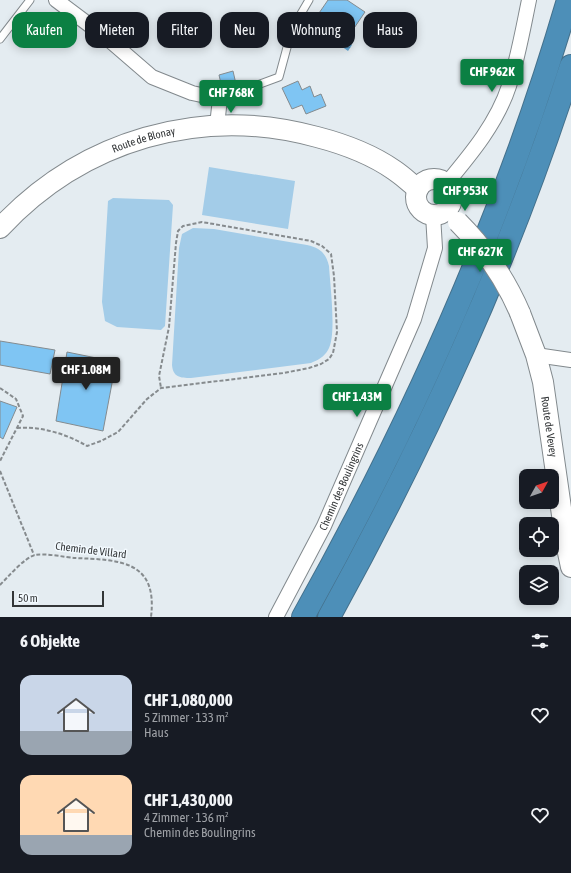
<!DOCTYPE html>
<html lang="de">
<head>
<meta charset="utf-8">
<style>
  body { margin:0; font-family:"Asap Condensed",sans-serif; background:#20242c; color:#f1f3f6; height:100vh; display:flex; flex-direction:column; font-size:15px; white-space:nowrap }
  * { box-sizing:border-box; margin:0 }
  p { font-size:13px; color:#9ea1a6 }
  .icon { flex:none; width:22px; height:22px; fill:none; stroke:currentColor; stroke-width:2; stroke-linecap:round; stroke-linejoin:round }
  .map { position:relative; height:617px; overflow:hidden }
  .sheet { display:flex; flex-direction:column; background:#171b24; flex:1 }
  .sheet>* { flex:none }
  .hud { position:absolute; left:12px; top:12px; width:547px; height:36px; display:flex; gap:8px }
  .needle { width:26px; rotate:50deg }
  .buttons { position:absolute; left:519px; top:469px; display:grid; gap:8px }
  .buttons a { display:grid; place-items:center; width:40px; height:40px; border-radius:8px; background:#171b24; box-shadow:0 2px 10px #0003; font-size:20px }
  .scale { position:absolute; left:12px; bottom:10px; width:92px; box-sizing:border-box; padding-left:4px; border:2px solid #333638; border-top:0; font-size:11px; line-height:14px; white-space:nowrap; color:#333638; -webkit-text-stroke:3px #f2f9fe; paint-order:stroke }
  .price { position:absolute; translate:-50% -34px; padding:0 9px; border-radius:4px; background:#0b8043; color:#fff; font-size:13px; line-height:26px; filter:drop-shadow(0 1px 2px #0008) }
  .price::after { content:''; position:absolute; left:50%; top:24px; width:12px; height:9px; margin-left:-6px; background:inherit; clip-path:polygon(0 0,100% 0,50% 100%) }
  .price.on { background:#222; color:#fff }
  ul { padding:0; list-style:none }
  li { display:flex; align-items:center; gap:12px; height:100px; padding:0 20px }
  li span { display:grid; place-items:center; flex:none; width:112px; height:80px; border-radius:12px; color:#555 }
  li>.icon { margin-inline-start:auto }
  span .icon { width:48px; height:48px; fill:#fffc; stroke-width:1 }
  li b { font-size:17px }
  h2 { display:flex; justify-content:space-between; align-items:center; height:48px; padding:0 20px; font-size:17px }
  .tag { padding:0 14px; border-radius:12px; background:#171b24; box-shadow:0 2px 10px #0003; font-size:14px; line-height:36px }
  .tag.on { background:#0b8043; color:#fff }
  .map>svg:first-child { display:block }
  .pitch { fill:#a3cce8 }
  .water { fill:url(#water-rules) }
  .building { fill:#7fc5f3; stroke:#848b8f }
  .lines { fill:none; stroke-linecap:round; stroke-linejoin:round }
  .lane-casing { stroke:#82898d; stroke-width:9 }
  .street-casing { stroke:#82898d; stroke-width:16 }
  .secondary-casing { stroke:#82898d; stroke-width:22 }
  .highway-casing { stroke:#44708b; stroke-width:24 }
  .path { stroke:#868b8e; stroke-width:2; stroke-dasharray:4 2; stroke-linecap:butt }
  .lane { stroke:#fff; stroke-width:7 }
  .street { stroke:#fff; stroke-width:14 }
  .secondary { stroke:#fff; stroke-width:20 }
  .highway { stroke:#4d8fb8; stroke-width:22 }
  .secondary-bridge-casing { stroke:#82898d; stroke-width:22; stroke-linecap:butt }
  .secondary-bridge { stroke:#fff; stroke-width:20 }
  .labels { text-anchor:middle; stroke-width:3; stroke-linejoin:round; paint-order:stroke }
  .street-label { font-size:11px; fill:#333638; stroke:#f2f9fe }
</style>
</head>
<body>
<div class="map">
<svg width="571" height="617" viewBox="0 0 571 617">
  <defs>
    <pattern id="water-rules" width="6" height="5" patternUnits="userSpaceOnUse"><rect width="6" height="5" fill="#63a8d5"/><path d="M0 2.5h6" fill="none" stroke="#528aae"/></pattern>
  </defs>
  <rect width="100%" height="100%" fill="#e4ecf1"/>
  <path class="pitch" d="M209 167 295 181 288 229 202 215Z
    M113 198 169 200 173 205 165 326 161 330 117 327 105 321 102 302 108 201Z
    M193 228 214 229 307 245C320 248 326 253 329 266 330 284 337 336 328 350 324 357 318 360 311 363L191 378C180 378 173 377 172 365L179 248 182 234Z"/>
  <path class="water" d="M338 35 352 45 348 51 334 41Z"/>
  <path class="building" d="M328 0H347L365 12 348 37 317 16Z
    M310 29 317 34 313 40 305 36Z
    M233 71 236 84 222 88 219 75Z
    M298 81 302 90 310 86 314 97 321 94 326 106 306 114 302 105 292 109 282 88Z
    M0 341 55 350 50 374 0 365Z
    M67 352 116 362 103 431 56 421Z
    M0 401 17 407 3 439 0 437Z"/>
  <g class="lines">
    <g class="lane-casing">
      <path id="lane" d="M0 39 30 0
        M220 99 279 77 292 29 309 0"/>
    </g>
    <g class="street-casing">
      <g id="street">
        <path d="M56 0 108 39 152 77 192 93 220 99 217 125"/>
        <path d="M446 184C471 154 497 123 509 86 518 58 523 29 529 0"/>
        <path d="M536 355 571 360"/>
        <path id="s1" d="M276 617 324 526 414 319 435 248 433 215"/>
      </g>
    </g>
    <g class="secondary-casing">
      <g id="secondary">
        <circle cx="434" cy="197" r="18"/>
        <path id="s2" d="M0 228C82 140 201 105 317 137 344 144 371 154 394 170 403 176 410 183 418 189"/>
        <path id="s3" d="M520 313 536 355 543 382 566 543 571 567"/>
      </g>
    </g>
    <g class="highway-casing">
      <path id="highway" d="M303 617C413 421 505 216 568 0
        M329 617C427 439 509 260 571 66"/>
    </g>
    <path class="path" d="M0 388 16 399 23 416 0 461
      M17 428C40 426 67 434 87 446L101 441 118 432 147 399 161 388 284 373 309 368 321 364 329 359 333 353 337 332 334 276 331 254 322 246 311 241 202 222 183 226 178 231 176 243 169 327 159 376 161 388
      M0 471 34 555
      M0 585C8 577 24 558 35 555 45 553 64 557 75 558 119 560 158 560 151 617"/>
    <use href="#lane" class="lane"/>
    <use href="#street" class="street"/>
    <use href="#secondary" class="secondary"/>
    <use href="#highway" class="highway"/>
    <g class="secondary-bridge-casing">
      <path id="secondary-bridge" d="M458 222C484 248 505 278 520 313"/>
    </g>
    <use href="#secondary-bridge" class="secondary-bridge"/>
  </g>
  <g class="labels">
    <g class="street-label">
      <text dy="4" stroke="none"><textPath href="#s2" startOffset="171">Route de Blonay</textPath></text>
      <text dy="4" stroke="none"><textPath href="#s3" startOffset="118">Route de Vevey</textPath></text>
      <text dy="4" stroke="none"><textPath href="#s1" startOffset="146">Chemin des Boulingrins</textPath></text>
      <text transform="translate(91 550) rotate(7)" y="4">Chemin de Villard</text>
    </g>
  </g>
</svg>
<div class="buttons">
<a><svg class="needle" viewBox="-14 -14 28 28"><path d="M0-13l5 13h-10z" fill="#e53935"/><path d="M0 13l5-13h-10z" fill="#9ea1a6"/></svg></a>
<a><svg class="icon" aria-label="locate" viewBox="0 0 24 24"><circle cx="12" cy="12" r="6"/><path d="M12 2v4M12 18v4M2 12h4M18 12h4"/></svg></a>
<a><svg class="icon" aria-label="layers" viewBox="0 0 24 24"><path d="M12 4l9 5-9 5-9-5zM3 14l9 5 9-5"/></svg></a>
</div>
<div class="scale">50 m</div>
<b class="price" style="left:492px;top:93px">CHF 962K</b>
<b class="price" style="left:231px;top:114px">CHF 768K</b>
<b class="price" style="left:465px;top:212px">CHF 953K</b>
<b class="price" style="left:480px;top:273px">CHF 627K</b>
<b class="price on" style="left:86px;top:391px">CHF 1.08M</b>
<b class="price" style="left:357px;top:418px">CHF 1.43M</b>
<div class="hud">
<a class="tag on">Kaufen</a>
<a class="tag">Mieten</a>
<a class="tag">Filter</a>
<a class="tag">Neu</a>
<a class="tag">Wohnung</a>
<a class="tag">Haus</a>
</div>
</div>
<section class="sheet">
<h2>6 Objekte<svg class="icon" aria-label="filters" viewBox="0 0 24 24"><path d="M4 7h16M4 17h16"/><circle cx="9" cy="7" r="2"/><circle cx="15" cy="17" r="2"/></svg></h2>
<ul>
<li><span style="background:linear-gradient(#c9d6e8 70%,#9aa5b1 0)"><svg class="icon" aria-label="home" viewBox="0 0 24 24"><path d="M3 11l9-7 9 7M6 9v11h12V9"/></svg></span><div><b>CHF 1,080,000</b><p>5 Zimmer · 133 m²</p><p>Haus</p></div><svg class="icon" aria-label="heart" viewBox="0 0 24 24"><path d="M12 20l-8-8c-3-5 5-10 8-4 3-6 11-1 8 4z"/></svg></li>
<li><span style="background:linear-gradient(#ffd9b3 75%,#9aa5b1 0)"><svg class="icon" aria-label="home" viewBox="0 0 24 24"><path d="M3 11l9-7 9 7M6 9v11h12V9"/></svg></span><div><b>CHF 1,430,000</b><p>4 Zimmer · 136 m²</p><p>Chemin des Boulingrins</p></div><svg class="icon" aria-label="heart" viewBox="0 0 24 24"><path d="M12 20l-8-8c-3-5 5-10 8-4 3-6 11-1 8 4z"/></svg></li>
</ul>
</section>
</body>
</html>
